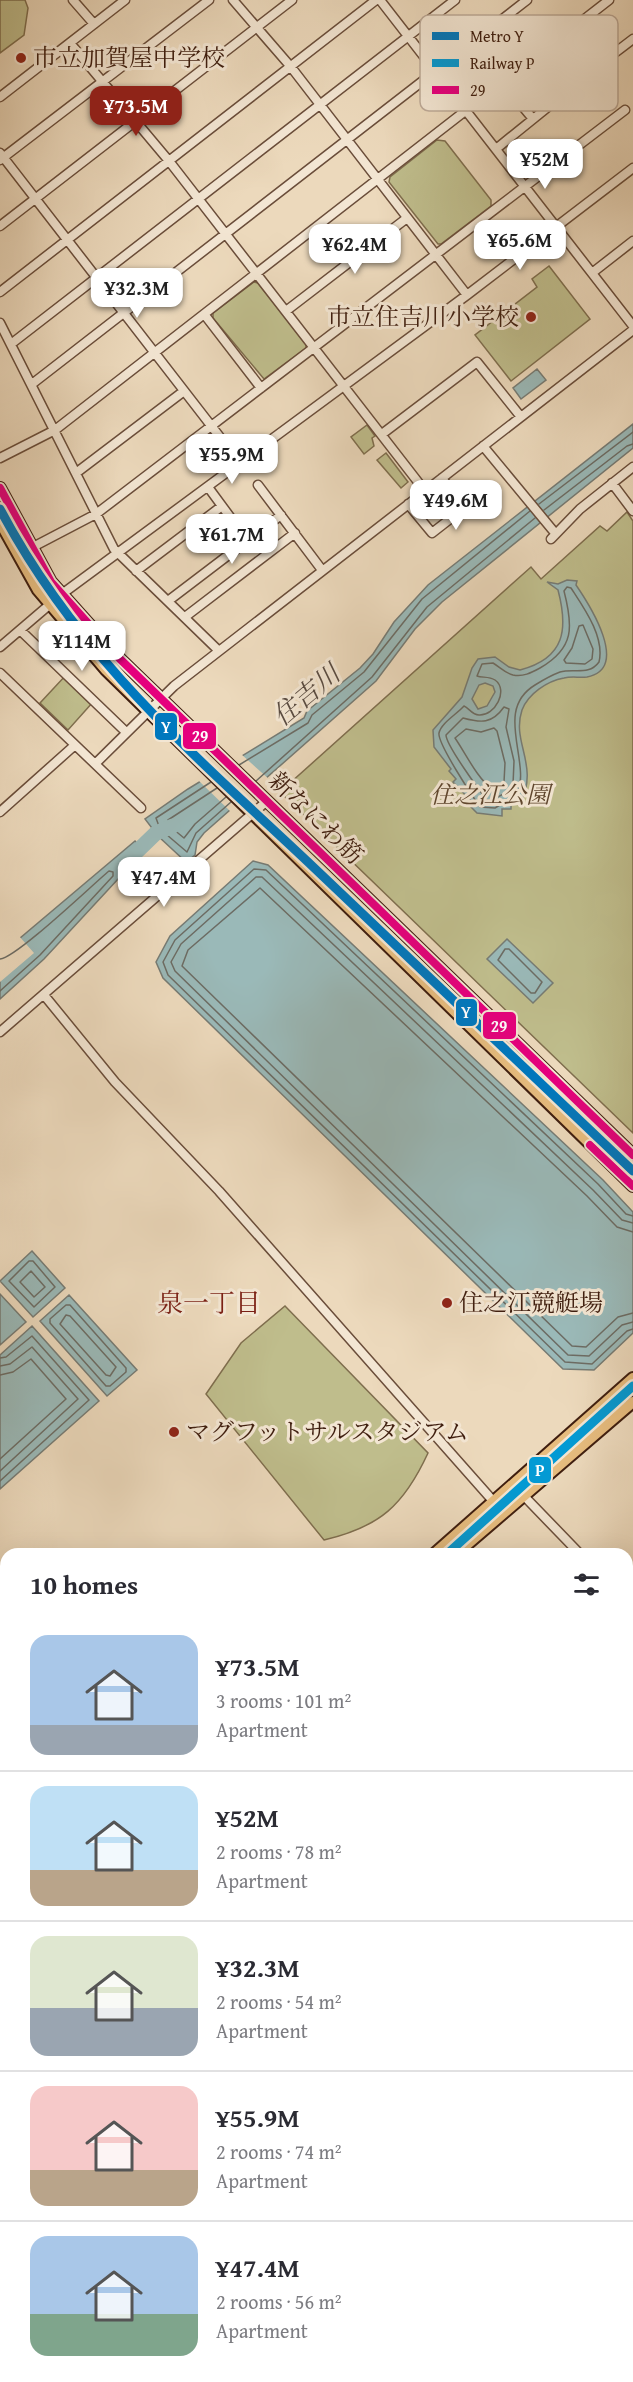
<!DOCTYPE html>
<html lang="en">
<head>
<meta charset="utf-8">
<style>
  body { margin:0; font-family:"Gentium Book Plus","Noto Serif JP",serif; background:#f7f7f7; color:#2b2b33; height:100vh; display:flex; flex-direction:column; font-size:22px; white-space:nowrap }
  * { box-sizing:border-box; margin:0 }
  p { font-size:20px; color:#7c7c81 }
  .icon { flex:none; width:33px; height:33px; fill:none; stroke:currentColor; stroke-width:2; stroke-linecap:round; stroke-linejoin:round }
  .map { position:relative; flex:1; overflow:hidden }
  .side { position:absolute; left:0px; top:1548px; width:633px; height:834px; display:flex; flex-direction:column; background:#fff; border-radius:18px 18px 0 0; box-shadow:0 6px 24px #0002 }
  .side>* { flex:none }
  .price { position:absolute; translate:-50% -51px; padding:0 14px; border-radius:12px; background:#fff; color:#222; font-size:20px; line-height:39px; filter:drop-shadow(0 2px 3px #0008) }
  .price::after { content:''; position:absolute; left:50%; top:36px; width:18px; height:14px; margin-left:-9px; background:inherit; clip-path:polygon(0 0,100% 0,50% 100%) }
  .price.selected { background:#8f2418; color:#fff }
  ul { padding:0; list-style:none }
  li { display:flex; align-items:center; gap:18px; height:150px; padding:0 30px }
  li+li { border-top:2px solid #e1e1e2 }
  li span { display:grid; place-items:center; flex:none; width:168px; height:120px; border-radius:18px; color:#555 }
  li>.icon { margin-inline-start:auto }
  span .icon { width:72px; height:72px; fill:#fffc; stroke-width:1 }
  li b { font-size:26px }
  h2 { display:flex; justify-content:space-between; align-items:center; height:72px; padding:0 30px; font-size:26px }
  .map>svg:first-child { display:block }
  .green { fill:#bfbd8c; stroke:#7f6e4e; stroke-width:1.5 }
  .water { fill:#9ab9b8; stroke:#767b74; stroke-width:1.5; fill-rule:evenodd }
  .pier { fill:#ecd9bc }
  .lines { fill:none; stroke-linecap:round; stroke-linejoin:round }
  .shore { stroke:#6c6c64; stroke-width:1.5 }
  .river { stroke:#9ab9b8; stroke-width:15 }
  .minor-tunnel { stroke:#c9b499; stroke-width:8; stroke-dasharray:8 4; stroke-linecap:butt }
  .minor-casing { stroke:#6a4d3a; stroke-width:11 }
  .major-casing { stroke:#3f1e0f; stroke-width:14 }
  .minor { stroke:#f3e6d3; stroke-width:8 }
  .major { stroke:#e6bc7e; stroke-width:10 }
  .bus-1-casing { stroke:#f3e6d3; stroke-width:12 }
  .bus-1 { stroke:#e5007d; stroke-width:8 }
  .rail-1-casing { stroke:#f3e6d3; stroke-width:14 }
  .rail-1 { stroke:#039ad4; stroke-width:9 }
  .metro-1-casing { stroke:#f3e6d3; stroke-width:14 }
  .metro-1 { stroke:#0078be; stroke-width:9 }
  .poi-dot { fill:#8f2418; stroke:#f3e6d3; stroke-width:2 }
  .labels { text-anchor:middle; stroke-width:6; stroke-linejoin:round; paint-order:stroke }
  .poi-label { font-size:24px; fill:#3f1e0f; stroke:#f3e6d3; text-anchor:start }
  .park-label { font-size:24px; font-style:italic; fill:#5f462e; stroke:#f3e6d3 }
  .street-label { font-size:24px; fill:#3f1e0f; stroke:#f3e6d3 }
  .water-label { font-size:26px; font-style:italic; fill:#5a4c42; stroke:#f3e6d3 }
  .neighbourhood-label { font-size:26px; fill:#7a1f14; stroke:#f3e6d3 }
  .key { fill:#f3e6d3; stroke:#bdaa98; stroke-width:1.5 }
  .key-label { font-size:16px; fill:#3f1e0f }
  .line-badge { stroke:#f3e6d3; stroke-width:2 }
  .badge-label { font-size:16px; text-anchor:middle; font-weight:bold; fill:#fff }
</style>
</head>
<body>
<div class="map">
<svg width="633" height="2382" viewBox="0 0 633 2382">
  <rect width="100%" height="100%" fill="#ecd9bc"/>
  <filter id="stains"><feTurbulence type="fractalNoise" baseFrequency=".00333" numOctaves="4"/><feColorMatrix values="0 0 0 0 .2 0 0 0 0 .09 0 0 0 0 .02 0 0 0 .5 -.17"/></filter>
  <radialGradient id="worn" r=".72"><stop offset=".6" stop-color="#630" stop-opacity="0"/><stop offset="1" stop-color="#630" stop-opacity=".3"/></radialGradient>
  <path class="green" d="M0 0H25L28 8 24 35 0 53Z
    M437 140 445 141 491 200V206L441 244H438L389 182 390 177Z
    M549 266 590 319 511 381 475 335 537 287 532 279Z
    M254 282 258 283 306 344V348L264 379 213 318V313Z
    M367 425 375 436 372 438 374 446 364 454 351 437Z
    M386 453 408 482 401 488 377 460Z
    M627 512 633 521V1133L280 792 531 567 541 579 600 526 607 531Z
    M66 675 93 702 68 730 40 703Z
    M285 1306 428 1453C404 1505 380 1527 324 1540L206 1394 241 1343Z"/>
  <path class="water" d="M537 369 546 380 521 399 513 388Z
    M633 424V448L442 602 415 629 376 681 204 833 197 842 195 855 186 862 158 836 145 819 188 789 304 718 307 711 360 668 373 654 394 622 428 585Z
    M567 580 577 581 576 585C589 604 631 669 587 677 579 678 572 676 564 678 547 681 528 694 522 710 511 743 540 765 520 804H511V809H502V816L477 813 469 805 472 802 453 782 456 779 449 771 451 769 434 747 433 730 462 697 472 668 478 659 495 657 509 667 520 670C566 658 568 628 558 590L547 582 558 584ZM485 683 493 686 495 692 487 706 478 709 472 699 479 685Z
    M135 841 144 851 44 959 0 999V955Z
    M253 861 268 865 603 1180 633 1212V1333L594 1370 563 1369 163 978 156 962 170 936Z
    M507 939 553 983 533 1003 487 959Z
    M32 1251 65 1288 33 1317 0 1281Z
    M0 1294 26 1322 0 1345Z
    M69 1295 137 1370 107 1396 40 1321Z
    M32 1326 99 1401 0 1489V1355Z"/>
  <path class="pier" d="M241 754 270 780 232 813 198 780Z
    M19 936 34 953 0 982V951Z"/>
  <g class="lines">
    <path class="shore" d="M539 504 633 432
      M544 510 627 446 633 444
      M567 587 571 588C584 608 605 637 599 662 589 676 574 668 560 672 552 675 543 680 535 685 494 710 530 758 518 794L495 808 480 807C473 797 437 743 439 733 441 723 457 714 464 706 469 708 472 715 479 715 495 716 509 690 495 680 489 676 482 678 477 676L482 664 493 663C500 667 505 673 513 675 523 677 531 673 540 668 575 648 573 626 564 591Z
      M583 625 593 649 592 659 585 664 566 663 564 660 572 648 579 626Z
      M504 707 509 709 506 727 514 761 513 785 511 790 492 800H487C479 790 446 745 446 735L463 718C481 723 492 724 504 707Z
      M494 728 497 731 505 763 504 782 492 789C477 778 466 754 455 738L466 729 481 732Z
      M239 765 308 723 312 715 364 672 422 599 530 511
      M256 781 372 677 427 607 535 518
      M211 782 156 818 160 829 187 852 196 833 231 802
      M217 788 168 820 167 824 184 838 195 824 226 797
      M505 949H509L542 982 535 993H531L498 960Z
      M0 959C16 958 91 886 109 871L113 872V876L40 955 0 991
      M633 1216 626 1214 598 1184 266 870 254 869 175 940 163 962 168 975 565 1362 592 1364 627 1331 633 1329
      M633 1223 622 1220 593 1190 262 877H256L181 944 171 962 175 971 568 1355 589 1356 622 1325 633 1322
      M633 1232 617 1227 587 1196 260 888 188 950 182 966 572 1346 586 1347 618 1317 633 1313
      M29 1261H33L55 1287 34 1307 9 1281Z
      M31 1271 45 1287 34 1297 20 1282Z
      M66 1305H70L126 1368V1372L110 1386H106L50 1323V1319Z
      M66 1315 70 1316 116 1367 110 1376 106 1375 60 1324Z
      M0 1358 6 1357 32 1336 89 1400 0 1481
      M0 1366 10 1364 32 1347 78 1399 0 1471
      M0 1375 13 1372 31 1359 66 1399 0 1459"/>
    <path class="river" d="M126 862 156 833 173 826"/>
    <path class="minor-tunnel" d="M568 31 582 21
      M595 69 612 55"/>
    <g class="minor-casing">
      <path id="minor" d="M73 0 94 24
        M233 0 291 67 467 295
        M380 0 633 326
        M582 21 609 0
        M70 43 169 161 425 491
        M612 55 633 39
        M503 83 533 119
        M0 97 125 0
        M496 149 595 69
        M0 153 240 463
        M0 160 209 0
        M0 226 292 0
        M592 273 633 241
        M0 292 376 0
        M286 311 407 218
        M204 314 261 388
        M0 323 114 549 219 651
        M11 344 455 0
        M32 384 527 0
        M382 434 477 362 521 417
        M483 446 555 533
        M0 458 55 430 568 31
        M76 473 184 391
        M612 483 633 511
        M258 485 322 570
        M208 487 247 540
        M408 504 432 533 464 508 442 478
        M551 539 580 509 633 467
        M31 548 96 514 625 110
        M136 571 222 506
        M168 601 281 515
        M185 617 295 533
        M20 630 126 732
        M0 647 62 594 467 295 633 168
        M0 673 141 808
        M95 764 174 686 633 330
        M0 812 75 745
        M44 995 115 1082 219 1191 494 1502
        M0 1032 267 801
        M523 1495 580 1554
        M627 1604 633 1610
        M627 1634 633 1629
        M0 1640 6 1647
        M0 1680 6 1687
        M627 1769 633 1763
        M627 1947 633 1943
        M627 2047 633 2057
        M627 2109 633 2106
        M627 2121 633 2118
        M0 2137 6 2144
        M0 2164 6 2160
        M627 2251 633 2248
        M0 2313 6 2310
        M490 2376 493 2382
        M619 2376 622 2382
        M116 2382 128 2376
        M139 2382 150 2376
        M384 2382 395 2376"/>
    </g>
    <g class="major-casing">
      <path id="major" d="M0 488 51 582 120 659 633 1155
        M0 522 38 590 106 670 633 1186
        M434 1554 633 1378
        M456 1554 633 1402
        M0 1937 6 1931
        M0 1957 6 1952"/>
    </g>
    <use href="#minor" class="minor"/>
    <use href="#major" class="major"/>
    <g class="bus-1-casing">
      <path id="bus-1" d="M0 488 51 582 120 659 633 1155
        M590 1145 633 1186"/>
    </g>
    <use href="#bus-1" class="bus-1"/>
    <g class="rail-1-casing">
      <path id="rail-1" d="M447 1554 633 1386"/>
    </g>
    <use href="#rail-1" class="rail-1"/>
    <g class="metro-1-casing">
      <path id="metro-1" d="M0 509C77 655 190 751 308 862 416 965 525 1068 633 1171"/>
    </g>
    <use href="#metro-1" class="metro-1"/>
  </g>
  <g class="poi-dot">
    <circle cx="21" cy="58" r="6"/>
    <circle cx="531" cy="317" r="6"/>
    <circle cx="447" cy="1303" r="6"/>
    <circle cx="174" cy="1432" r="6"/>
  </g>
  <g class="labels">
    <g class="poi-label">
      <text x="33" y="66">市立加賀屋中学校</text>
      <text x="519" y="325" text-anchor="end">市立住吉川小学校</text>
      <text x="459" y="1311">住之江競艇場</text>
      <text x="186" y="1440">マグフットサルスタジアム</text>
    </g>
    <g class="park-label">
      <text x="490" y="803">住之江公園</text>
    </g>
    <g class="street-label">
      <text transform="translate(316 818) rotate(44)" y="8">新なにわ筋</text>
    </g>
    <g class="water-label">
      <text transform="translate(306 695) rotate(-40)" y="9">住吉川</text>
    </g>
    <g class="neighbourhood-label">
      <text x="209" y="1312">泉一丁目</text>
    </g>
  </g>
  <rect x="420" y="15" width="198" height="96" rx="9" class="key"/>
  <rect x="432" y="32" width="27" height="8" fill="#0078be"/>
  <rect x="432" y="59" width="27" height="8" fill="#039ad4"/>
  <rect x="432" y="86" width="27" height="8" fill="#e5007d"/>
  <g class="key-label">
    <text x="470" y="42">Metro Y</text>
    <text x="470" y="69">Railway P</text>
    <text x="470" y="96">29</text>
  </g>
  <g class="line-badge">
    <rect x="154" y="712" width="24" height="29" rx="6" fill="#0078be"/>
    <rect x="182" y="722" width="35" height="28" rx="6" fill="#e5007d"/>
    <rect x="455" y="998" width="23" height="29" rx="6" fill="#0078be"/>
    <rect x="482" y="1011" width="35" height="29" rx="6" fill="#e5007d"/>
    <rect x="528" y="1456" width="24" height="28" rx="6" fill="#039ad4"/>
  </g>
  <g class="badge-label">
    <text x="166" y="733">Y</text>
    <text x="200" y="742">29</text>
    <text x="466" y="1018">Y</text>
    <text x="499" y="1032">29</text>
    <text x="540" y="1476">P</text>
  </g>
  <rect width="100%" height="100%" filter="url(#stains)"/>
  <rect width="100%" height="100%" fill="url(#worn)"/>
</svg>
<b class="price selected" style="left:136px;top:137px">¥73.5M</b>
<b class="price" style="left:545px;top:190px">¥52M</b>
<b class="price" style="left:520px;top:271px">¥65.6M</b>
<b class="price" style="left:355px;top:275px">¥62.4M</b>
<b class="price" style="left:137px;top:319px">¥32.3M</b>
<b class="price" style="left:232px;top:485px">¥55.9M</b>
<b class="price" style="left:456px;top:531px">¥49.6M</b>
<b class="price" style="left:232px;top:565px">¥61.7M</b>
<b class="price" style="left:82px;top:672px">¥114M</b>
<b class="price" style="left:164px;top:908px">¥47.4M</b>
<section class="side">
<h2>10 homes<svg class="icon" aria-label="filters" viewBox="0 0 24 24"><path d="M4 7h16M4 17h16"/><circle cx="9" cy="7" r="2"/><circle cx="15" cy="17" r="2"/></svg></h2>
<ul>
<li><span style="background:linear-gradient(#a9c7e8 75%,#9aa5b1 0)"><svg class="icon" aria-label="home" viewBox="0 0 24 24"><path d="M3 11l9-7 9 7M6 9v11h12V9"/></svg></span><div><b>¥73.5M</b><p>3 rooms · 101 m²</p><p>Apartment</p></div></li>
<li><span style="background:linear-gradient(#bfe0f5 70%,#b9a48a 0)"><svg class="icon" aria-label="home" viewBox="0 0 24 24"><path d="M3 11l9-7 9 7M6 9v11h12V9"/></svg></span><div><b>¥52M</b><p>2 rooms · 78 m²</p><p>Apartment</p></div></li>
<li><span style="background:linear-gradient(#dfe7d0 60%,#9aa5b1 0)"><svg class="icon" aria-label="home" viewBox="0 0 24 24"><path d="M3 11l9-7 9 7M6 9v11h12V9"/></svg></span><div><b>¥32.3M</b><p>2 rooms · 54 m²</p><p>Apartment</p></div></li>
<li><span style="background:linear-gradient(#f6c9c9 70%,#b9a48a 0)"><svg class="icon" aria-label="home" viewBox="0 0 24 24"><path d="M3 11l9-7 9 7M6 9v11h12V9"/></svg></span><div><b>¥55.9M</b><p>2 rooms · 74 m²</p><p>Apartment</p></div></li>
<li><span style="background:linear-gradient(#a9c7e8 65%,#7fa58c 0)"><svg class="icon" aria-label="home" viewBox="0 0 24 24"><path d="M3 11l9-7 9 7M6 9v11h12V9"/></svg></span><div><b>¥47.4M</b><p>2 rooms · 56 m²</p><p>Apartment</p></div></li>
</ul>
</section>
</div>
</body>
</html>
